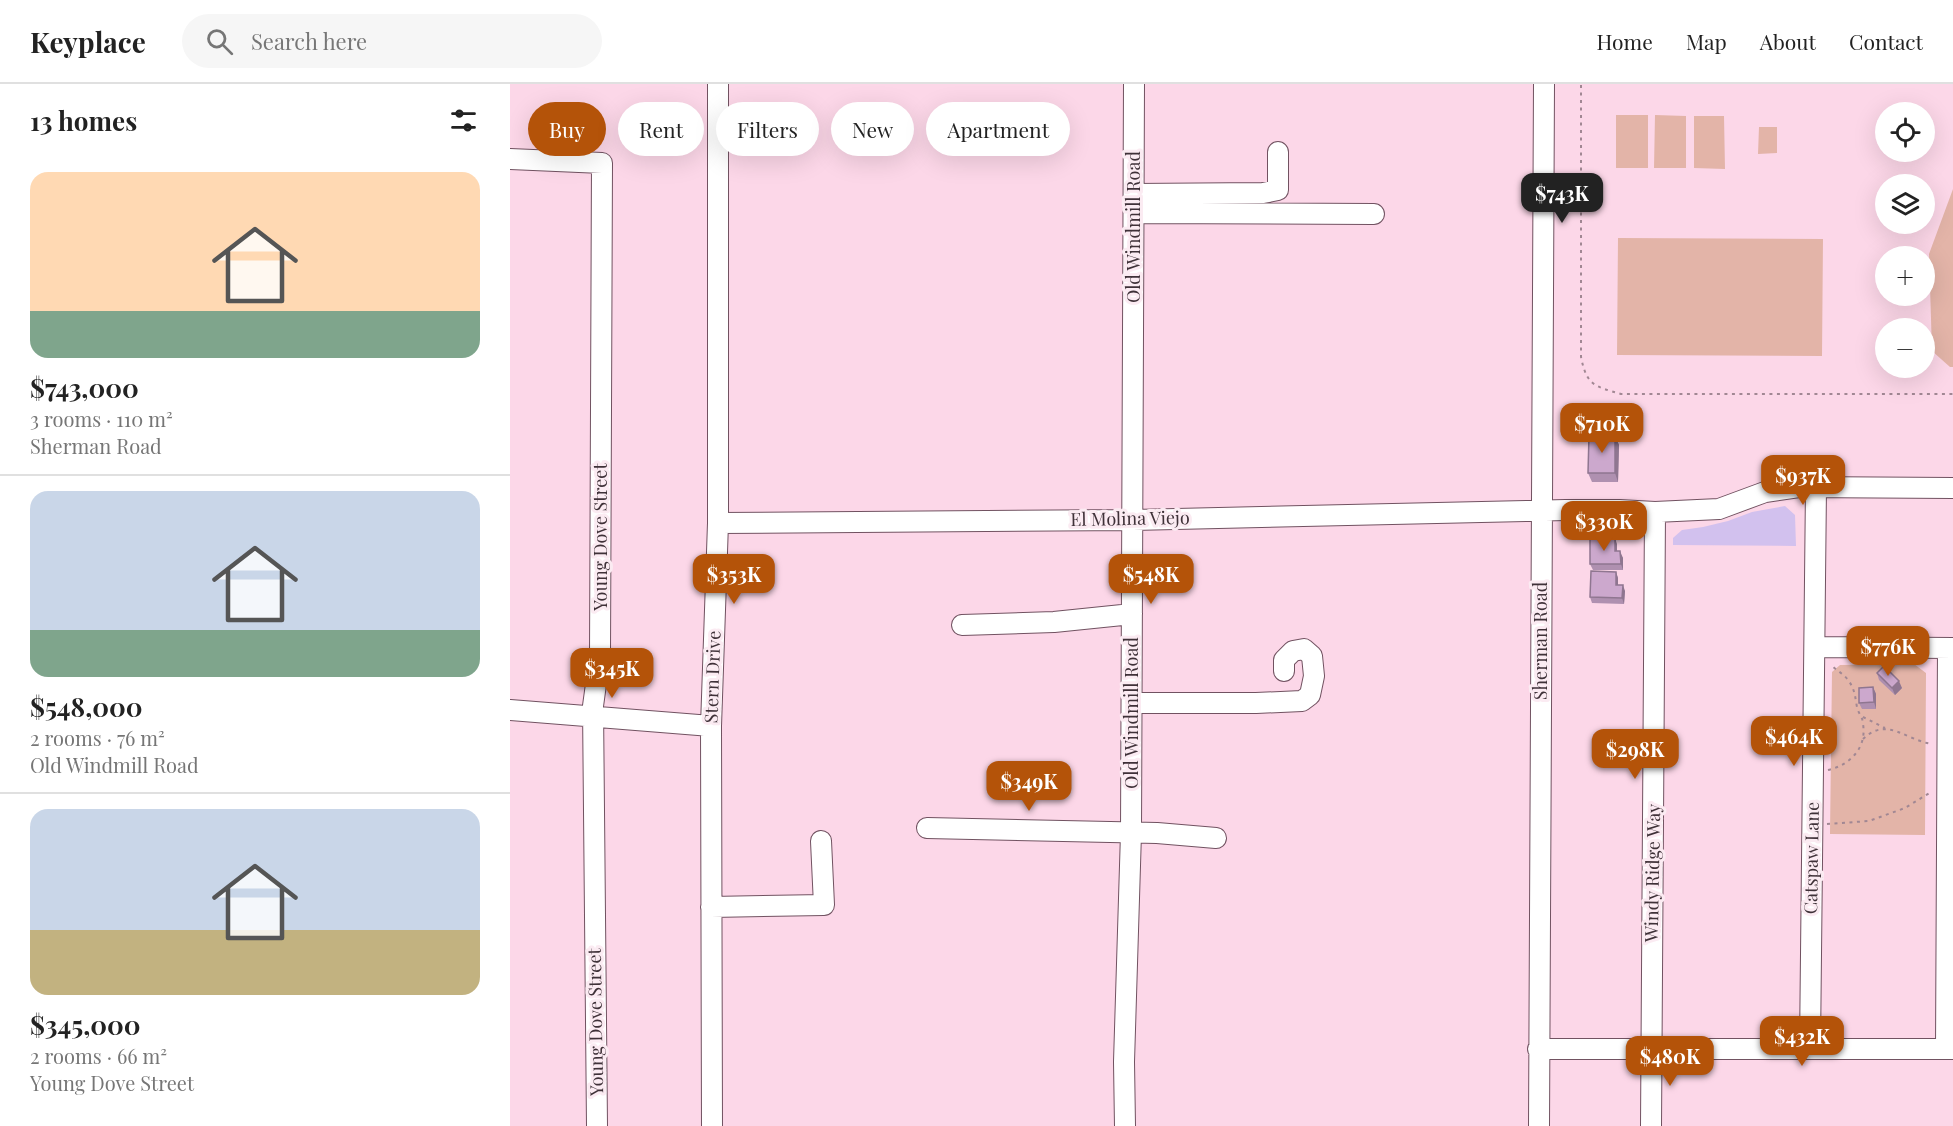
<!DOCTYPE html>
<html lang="en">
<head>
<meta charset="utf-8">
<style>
  body { margin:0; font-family:"Playfair Display",serif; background:#f6f6f6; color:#222; height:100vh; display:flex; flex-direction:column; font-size:22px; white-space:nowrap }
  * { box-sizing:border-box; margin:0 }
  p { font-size:20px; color:#767676 }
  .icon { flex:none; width:33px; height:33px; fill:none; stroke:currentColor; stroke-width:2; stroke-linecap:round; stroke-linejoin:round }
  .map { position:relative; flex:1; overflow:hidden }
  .sheet { display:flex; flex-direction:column; background:#fff; width:510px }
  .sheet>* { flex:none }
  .hud { position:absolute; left:18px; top:18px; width:570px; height:54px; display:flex; gap:12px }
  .fabs { position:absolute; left:1365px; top:18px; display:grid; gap:12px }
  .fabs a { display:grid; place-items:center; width:60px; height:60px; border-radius:50%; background:#fff; box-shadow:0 6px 24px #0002; font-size:30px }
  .price { position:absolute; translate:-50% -51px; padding:0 14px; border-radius:12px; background:#b45309; color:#fff; font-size:20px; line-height:39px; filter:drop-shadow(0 2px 3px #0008) }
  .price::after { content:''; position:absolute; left:50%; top:36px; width:18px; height:14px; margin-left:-9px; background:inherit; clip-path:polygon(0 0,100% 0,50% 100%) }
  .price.active { background:#222; color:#fff }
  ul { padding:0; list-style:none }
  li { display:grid; align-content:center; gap:12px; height:318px; padding:0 30px }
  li+li { border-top:2px solid #e0e0e0 }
  li span { display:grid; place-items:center; height:186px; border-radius:18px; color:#555 }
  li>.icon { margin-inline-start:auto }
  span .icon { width:108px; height:108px; fill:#fffc; stroke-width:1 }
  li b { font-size:26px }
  h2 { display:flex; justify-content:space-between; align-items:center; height:72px; padding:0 30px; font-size:26px }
  .tag { padding:0 21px; border-radius:27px; background:#fff; box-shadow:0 6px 24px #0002; font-size:21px; line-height:54px }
  .tag.active { background:#b45309; color:#fff }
  header { display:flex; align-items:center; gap:36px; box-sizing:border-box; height:84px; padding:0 30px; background:#fff; border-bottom:2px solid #e0e0e0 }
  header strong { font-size:28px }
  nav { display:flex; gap:33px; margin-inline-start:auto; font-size:21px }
  .search { width:420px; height:54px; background:#f6f6f6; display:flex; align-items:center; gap:15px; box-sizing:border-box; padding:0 21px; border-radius:33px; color:#767676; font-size:22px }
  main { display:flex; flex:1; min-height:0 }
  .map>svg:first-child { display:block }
  .green { fill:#e3b4a8 }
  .water { fill:#d2c1ee }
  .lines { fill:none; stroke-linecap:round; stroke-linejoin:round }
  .minor-casing { stroke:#715261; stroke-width:22 }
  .path { stroke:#a18793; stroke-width:2; stroke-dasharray:3 4.5; stroke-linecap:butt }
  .minor { stroke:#fff; stroke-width:20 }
  .wall { fill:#af90b0 }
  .shaded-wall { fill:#8f7690 }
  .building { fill:#cca8cd; stroke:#8f7690; stroke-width:1.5 }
  .labels { text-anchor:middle; stroke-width:6; stroke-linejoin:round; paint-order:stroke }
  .street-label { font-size:18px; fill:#3f3138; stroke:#fbebf2 }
</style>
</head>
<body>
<header>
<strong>Keyplace</strong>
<div class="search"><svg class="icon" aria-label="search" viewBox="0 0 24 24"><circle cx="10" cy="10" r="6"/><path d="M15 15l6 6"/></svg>Search here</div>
<nav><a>Home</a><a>Map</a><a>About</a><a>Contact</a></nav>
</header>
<main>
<section class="sheet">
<h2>13 homes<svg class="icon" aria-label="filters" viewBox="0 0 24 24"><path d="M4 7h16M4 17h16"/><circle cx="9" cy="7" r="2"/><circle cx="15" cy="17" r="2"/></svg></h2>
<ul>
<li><span style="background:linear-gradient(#ffd9b3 75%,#7fa58c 0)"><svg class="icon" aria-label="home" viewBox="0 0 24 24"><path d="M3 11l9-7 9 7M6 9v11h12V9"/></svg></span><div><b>$743,000</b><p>3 rooms · 110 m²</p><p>Sherman Road</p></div></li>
<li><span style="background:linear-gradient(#c9d6e8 75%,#7fa58c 0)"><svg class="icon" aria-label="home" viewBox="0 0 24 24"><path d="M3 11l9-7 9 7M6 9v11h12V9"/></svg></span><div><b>$548,000</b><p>2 rooms · 76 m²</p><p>Old Windmill Road</p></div></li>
<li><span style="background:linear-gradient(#c9d6e8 65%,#c2b280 0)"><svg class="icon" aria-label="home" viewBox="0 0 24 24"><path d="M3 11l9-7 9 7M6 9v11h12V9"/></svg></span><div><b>$345,000</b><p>2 rooms · 66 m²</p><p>Young Dove Street</p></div></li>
</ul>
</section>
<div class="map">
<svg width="1443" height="1042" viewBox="0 0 1443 1042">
  <rect width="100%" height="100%" fill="#fcd7e8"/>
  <path class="green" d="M1106 31H1138V84H1106Z
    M1145 31 1176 32V84H1144Z
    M1184 32H1214L1215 85 1184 84Z
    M1249 43H1267V69L1248 70Z
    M1443 105V283H1440L1422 267 1419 170Z
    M1108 154 1313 155 1312 272 1107 271Z
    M1404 580 1416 589 1415 751 1320 750 1322 588 1330 581Z"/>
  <path class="water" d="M1275 422 1285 431 1286 462 1163 461V454L1172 446 1193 443 1218 437 1242 428Z"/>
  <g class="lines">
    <g class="minor-casing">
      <path id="minor" d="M0 75 92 79 90 571 83 622 87 1042
        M624 110 753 109 768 106V68
        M624 129 864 130
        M208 439 623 436 1056 426H1109L1145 428 1209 425 1255 408 1289 403 1443 404
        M452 541 544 538 622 530
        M1305 563 1443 564
        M622 619H746L792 617 800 611 804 592 802 572 794 565 783 567 774 576V587
        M0 626 201 642
        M417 744 647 749 706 754
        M201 823 314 821 311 757
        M1300 964 1306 403
        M1028 965H1443
        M1436 965 1438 564
        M202 1042 201 642 208 439V0
        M615 1042 614 978 621 749 624 0
        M1029 1042 1034 0
        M1141 1042 1145 428"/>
    </g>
    <path class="path" d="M1071 1V273C1077 302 1084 302 1111 310H1443
      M1353 633 1375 644
      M1353 655C1377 632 1395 656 1422 660
      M1318 686C1340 681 1357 664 1353 640 1353 633 1348 629 1347 623 1345 613 1345 605 1338 596 1334 590 1327 587 1321 581
      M1317 740 1359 737 1395 724 1421 708"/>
    <use href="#minor" class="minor"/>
  </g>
  <path class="wall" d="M1105 352 1109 361 1108 398H1082L1078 389Z
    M1107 460V467L1113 474V486H1083L1080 480Z
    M1106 488 1108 494V501L1115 507 1114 520 1082 519 1080 513Z
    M1367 589 1392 604 1385 611 1369 596Z
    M1363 603 1366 610V625H1352L1349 619Z"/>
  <path class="shaded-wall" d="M1105 352 1109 361 1108 398 1105 389Z
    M1105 454 1107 460V474L1105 467Z
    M1110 467 1113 474V486L1111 480Z
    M1106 488 1108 494V507L1106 501Z
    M1113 501 1115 507 1114 520 1112 514Z
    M1389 597 1392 604 1385 611 1382 604Z
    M1363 603 1366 610V625L1364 618Z"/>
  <path class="building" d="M1079 351 1105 352V389H1078Z
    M1080 454H1105V467H1110L1111 480H1080Z
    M1081 487 1106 488V501H1113L1112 514 1080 513Z
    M1374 582 1389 597 1382 604 1367 589Z
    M1363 603 1364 618 1349 619V604Z"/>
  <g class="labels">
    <g class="street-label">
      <text transform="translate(624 143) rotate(-90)" y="6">Old Windmill Road</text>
      <text transform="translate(620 435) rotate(-1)" y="6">El Molina Viejo</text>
      <text transform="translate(91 453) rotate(-90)" y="6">Young Dove Street</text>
      <text transform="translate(1031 557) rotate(-90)" y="6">Sherman Road</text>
      <text transform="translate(203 593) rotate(-88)" y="6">Stern Drive</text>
      <text transform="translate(622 629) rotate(-90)" y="6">Old Windmill Road</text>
      <text transform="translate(1302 774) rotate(-89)" y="6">Catspaw Lane</text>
      <text transform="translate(1143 789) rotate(-89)" y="6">Windy Ridge Way</text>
      <text transform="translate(86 938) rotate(-91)" y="6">Young Dove Street</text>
    </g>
  </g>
</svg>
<div class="fabs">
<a><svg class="icon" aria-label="locate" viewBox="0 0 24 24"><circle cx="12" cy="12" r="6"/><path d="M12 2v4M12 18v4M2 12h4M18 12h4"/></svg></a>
<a><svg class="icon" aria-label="layers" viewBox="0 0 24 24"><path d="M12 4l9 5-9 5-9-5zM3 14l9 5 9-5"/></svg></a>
<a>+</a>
<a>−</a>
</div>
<b class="price active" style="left:1052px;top:140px">$743K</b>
<b class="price" style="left:1092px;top:370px">$710K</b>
<b class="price" style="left:1293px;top:422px">$937K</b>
<b class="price" style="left:1094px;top:468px">$330K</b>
<b class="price" style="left:224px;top:521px">$353K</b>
<b class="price" style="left:641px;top:521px">$548K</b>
<b class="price" style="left:1378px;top:593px">$776K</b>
<b class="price" style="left:102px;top:615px">$345K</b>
<b class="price" style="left:1284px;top:683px">$464K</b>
<b class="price" style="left:1125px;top:696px">$298K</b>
<b class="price" style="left:519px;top:728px">$349K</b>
<b class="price" style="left:1292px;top:983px">$432K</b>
<b class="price" style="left:1160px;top:1003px">$480K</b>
<div class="hud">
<a class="tag active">Buy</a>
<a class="tag">Rent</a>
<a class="tag">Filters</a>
<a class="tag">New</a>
<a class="tag">Apartment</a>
</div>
</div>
</main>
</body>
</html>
